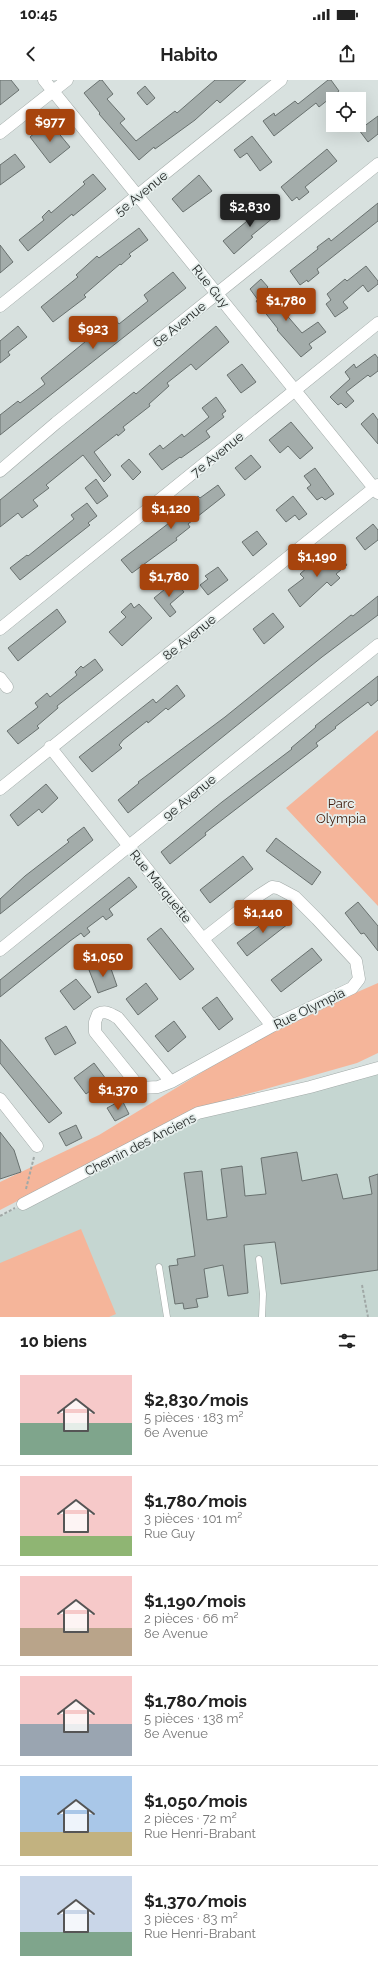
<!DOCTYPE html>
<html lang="fr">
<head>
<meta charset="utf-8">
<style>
  body { margin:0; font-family:Raleway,sans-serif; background:#f2f2f2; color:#222; height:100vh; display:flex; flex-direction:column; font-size:15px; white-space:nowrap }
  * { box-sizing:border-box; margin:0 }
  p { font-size:13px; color:#767676 }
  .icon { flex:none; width:22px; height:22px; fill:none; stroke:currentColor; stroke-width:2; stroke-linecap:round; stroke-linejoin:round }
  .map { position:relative; height:1237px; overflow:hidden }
  .sheet { display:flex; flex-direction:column; background:#fff; flex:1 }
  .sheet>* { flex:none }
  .controls { position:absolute; left:326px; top:12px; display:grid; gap:8px }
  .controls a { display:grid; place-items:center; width:40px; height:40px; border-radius:0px; background:#fff; box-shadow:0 4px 16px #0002; font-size:20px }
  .price { position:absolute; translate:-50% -34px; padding:0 9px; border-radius:4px; background:#a7440d; color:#fff; font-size:13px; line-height:26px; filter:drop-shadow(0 1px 2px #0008) }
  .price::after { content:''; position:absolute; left:50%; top:24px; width:12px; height:9px; margin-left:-6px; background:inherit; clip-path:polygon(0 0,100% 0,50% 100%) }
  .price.selected { background:#222; color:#fff }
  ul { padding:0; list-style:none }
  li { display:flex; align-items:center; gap:12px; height:100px; padding:0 20px }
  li+li { border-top:1px solid #e0e0e0 }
  li span { display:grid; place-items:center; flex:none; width:112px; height:80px; border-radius:0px; color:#555 }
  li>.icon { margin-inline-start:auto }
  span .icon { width:48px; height:48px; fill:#fffc; stroke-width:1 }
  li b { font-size:17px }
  h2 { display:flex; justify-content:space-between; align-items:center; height:48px; padding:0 20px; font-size:17px }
  .status { display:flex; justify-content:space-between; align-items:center; height:28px; padding:0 20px; background:#fff; direction:ltr }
  .status svg { height:11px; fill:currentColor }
  header { display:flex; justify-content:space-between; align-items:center; height:52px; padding:0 20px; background:#fff; font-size:18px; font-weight:700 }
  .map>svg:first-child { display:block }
  .built { fill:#c5d6d1 }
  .green { fill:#f5b59a }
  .building { fill:#a3acaa; stroke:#69716f }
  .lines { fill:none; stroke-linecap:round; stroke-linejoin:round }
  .lane-casing { stroke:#a2aaa8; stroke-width:7 }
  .street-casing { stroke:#a2aaa8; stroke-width:13 }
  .path { stroke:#a1a9a7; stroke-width:2; stroke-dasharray:3 2; stroke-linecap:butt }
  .lane { stroke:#fff; stroke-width:6 }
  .street { stroke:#fff; stroke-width:12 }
  .labels { text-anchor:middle; stroke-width:3.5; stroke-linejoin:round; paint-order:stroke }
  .street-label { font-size:13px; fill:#222625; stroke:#e5eeec }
  .park-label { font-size:13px; fill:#452010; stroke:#e5eeec }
</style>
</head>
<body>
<div class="status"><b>10:45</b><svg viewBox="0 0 49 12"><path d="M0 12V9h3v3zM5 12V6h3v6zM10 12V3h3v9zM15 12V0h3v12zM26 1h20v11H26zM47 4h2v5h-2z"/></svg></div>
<header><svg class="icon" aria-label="back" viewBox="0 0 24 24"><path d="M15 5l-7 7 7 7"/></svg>Habito<svg class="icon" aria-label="share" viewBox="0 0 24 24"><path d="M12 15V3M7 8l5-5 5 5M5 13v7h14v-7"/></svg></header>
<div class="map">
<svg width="378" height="1237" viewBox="0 0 378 1237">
  <rect width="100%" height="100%" fill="#d8e1df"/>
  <path class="built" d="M378 988V1237H0V1137L198 1033Z"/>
  <path class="green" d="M378 650V826L286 728Z
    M378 903V973L357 983 198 1028 0 1130V1102L99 1055 273 949Z
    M81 1149 116 1234 109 1237H0V1183Z"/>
  <path class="building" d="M0 0H11L19 10 0 25Z
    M100 0H102L113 14 107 19 125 39 120 43 136 61 175 31 177 33 215 0H246L220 23 217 20 195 40 155 69 154 67 139 80 99 34 100 33 84 13Z
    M328 0H331L339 11 319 27 316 23 274 56 263 41 274 33 275 36 295 21 298 24Z
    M145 6 155 18 147 25 137 13Z
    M378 36V54L368 62 359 50Z
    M51 44 70 67 50 83 30 57 44 45 46 48Z
    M252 56 272 82 260 91 247 73 240 78 234 70Z
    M327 69 337 81 305 107 309 112 299 120 297 117 292 121 281 107Z
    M15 74 25 87 0 105V85Z
    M93 94 106 109 73 136 72 134 28 171 19 160 44 140 42 137 49 130 51 133 85 104 83 102Z
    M199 95 212 111 183 132 172 119Z
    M270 122 279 133 251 156 253 157 234 174 223 161Z
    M378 123V141L317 189 319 193 308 202 307 200 300 205 290 191 318 169 317 167 329 158 331 161Z
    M139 148 148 160 129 174 131 176 121 185 120 184 84 215 86 217 53 242 41 227 78 197 76 195 97 176 99 178Z
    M0 165 13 182 0 193Z
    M366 186 378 201V204L368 212 363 205 343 222 348 228 335 237 326 224 331 220 327 214 345 199 347 201Z
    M173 192 186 208 0 355V335L18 321 20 323 45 304 41 298 91 257 92 259 115 239 119 244 148 221 144 215Z
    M261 199 268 207 265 210 302 253 318 242 326 252 309 264 312 268 301 277 277 250 278 249 256 221 258 220 250 209Z
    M18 246 27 257 8 272 10 275 0 283V261Z
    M216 246 229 262 196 290 191 284 167 303 169 306 149 324 150 326 123 347 125 350 118 356 117 354 94 372 111 395 104 402 83 375 46 405 49 408 33 420 38 426 22 438 18 433 0 447V420L134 312 136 314Z
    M375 274 378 278V291L370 297 368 295 346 312 354 321 346 328 341 323 338 325 330 317 350 299 345 292 354 284 356 288Z
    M242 284 256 302 241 313 227 295Z
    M216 317 226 331 222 334 224 337 206 351 210 357 181 378 180 377 162 390 149 374 160 365 163 369 182 354 184 357 209 337 202 328Z
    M373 333 378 340V364L361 344Z
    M291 342 313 368 300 379 288 366 280 373 269 360Z
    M251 375 261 387 245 400 235 388Z
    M129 379 141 392 133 400 121 386Z
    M315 388 334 414 325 420 322 417 317 420 307 408 311 405 304 396Z
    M96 399 108 416 97 424 85 408Z
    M218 405 225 415 188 444 190 447 176 458 177 460 132 493 121 480 169 443 167 442 198 416 200 418Z
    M293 416 307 434 299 440 295 435 286 442 276 430Z
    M87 423 97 436 88 443 90 445 20 500 10 488 27 475 28 476 74 439 71 435Z
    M373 444 378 450V460L365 470 356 458Z
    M257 451 267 464 253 476 242 462Z
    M336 471 347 485 336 494 340 498 331 506 327 502 300 527 288 510 304 498 300 494 317 479 321 484Z
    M218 487 228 500 208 515 200 505 208 499 205 496Z
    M175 501 184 512 170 524 176 532 170 537 154 518Z
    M378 516V535L322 577 128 733 118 720 139 703 138 702 225 637 351 535 353 536Z
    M131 523 134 528 139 524 152 538 122 566 109 552 126 537 121 532Z
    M57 529 66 542 18 581 8 568Z
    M273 533 284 547 264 564 253 549Z
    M95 579 103 590 57 626 58 628 37 646 39 648 18 664 7 651 38 627 35 623 47 613 50 617 77 595 75 592 81 586 83 588Z
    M378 596V620L371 626 368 622 335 647 336 648 316 663 318 666 205 753 206 755 170 784 161 772 222 722 292 669 291 668 316 647 315 646Z
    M177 605 185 616 168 630 166 628 148 643 147 641 123 660 119 665 122 668 92 692 79 677 153 619 156 623Z
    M46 704 58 718 42 733 39 729 18 746 10 735Z
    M84 747 93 760 0 834V819L25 796 69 762 67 760Z
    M276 758 321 792 312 805 266 771Z
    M243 776 253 789 210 823 200 810Z
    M129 797 137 807 109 829 113 835 106 840 103 836 87 848 90 852 84 857 81 853 70 861 0 917V900Z
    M358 822 378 846V871L364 853 361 854 345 833Z
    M279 831 288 844 247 876 237 863Z
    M161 848 194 889 180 900 147 859Z
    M312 868 322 880 281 912 271 900Z
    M109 883 117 906 98 913 89 890Z
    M76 899 91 917 74 930 60 911Z
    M146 903 158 919 138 935 126 919Z
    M217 917 233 939 219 950 202 928Z
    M174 941 186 957 168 972 155 956Z
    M66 946 76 963 55 975 45 958Z
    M0 959 62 1033 49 1043 0 983Z
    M94 983 106 999 86 1014 74 998Z
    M122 1020 129 1034 115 1041 107 1028Z
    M76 1045 82 1058 66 1066 59 1053Z
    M0 1052 14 1070 21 1092 0 1099Z
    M297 1072 302 1101 337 1094 343 1119 372 1114 369 1097 378 1094V1190L281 1204 275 1162 244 1165 248 1213 228 1216 223 1185 204 1189 208 1217 196 1219 198 1227 184 1229 183 1223 175 1224 169 1186 178 1185 177 1179 195 1176 184 1093 202 1091 207 1140 227 1137 221 1089 242 1086 245 1116 266 1114 261 1078Z"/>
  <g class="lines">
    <g class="lane-casing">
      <path id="lane" d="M259 1179 263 1214 262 1237
        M159 1187 167 1237"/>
    </g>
    <g class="street-casing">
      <path id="street" d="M44 0 378 413
        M0 53 67 0
        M0 226 281 0
        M0 391 56 343 378 84
        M0 549 378 243
        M0 598 7 607
        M50 667 272 946
        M0 709 378 405
        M0 870 378 565
        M171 1002 118 938C111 934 106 930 98 934L95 942V952L140 1008 158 1007 171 1002 272 946 352 908 359 899 356 881 317 839 295 817 278 808 272 807 258 816 203 859
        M0 1019 37 1066
        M23 1124 198 1033 310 1007 378 988"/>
    </g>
    <path class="path" d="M26 1109 34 1077
      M0 1136 15 1128
      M362 1205 368 1237"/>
    <use href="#lane" class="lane"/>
    <use href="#street" class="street"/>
  </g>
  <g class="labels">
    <g class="street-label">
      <text transform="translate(141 113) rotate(-39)" y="5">5e Avenue</text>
      <text transform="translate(211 206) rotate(51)" y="5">Rue Guy</text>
      <text transform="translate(179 244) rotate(-39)" y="5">6e Avenue</text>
      <text transform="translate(217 374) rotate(-39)" y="5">7e Avenue</text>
      <text transform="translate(189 557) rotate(-39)" y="5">8e Avenue</text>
      <text transform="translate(189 717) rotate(-39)" y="5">9e Avenue</text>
      <text transform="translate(161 806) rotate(51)" y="5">Rue Marquette</text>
      <text transform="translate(309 928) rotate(-26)" y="5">Rue Olympia</text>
      <text transform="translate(140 1064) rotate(-27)" y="5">Chemin des Anciens</text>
    </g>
    <g class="park-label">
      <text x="341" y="728">Parc<tspan x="341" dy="15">Olympia</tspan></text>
    </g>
  </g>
</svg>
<div class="controls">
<a><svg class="icon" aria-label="locate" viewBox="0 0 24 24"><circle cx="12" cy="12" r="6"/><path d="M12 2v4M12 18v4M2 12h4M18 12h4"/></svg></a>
</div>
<b class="price" style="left:50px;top:63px">$977</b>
<b class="price selected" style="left:250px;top:148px">$2,830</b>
<b class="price" style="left:286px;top:242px">$1,780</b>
<b class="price" style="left:93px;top:270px">$923</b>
<b class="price" style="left:171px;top:450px">$1,120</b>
<b class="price" style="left:317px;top:498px">$1,190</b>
<b class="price" style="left:169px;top:518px">$1,780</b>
<b class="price" style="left:263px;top:854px">$1,140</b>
<b class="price" style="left:103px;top:898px">$1,050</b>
<b class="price" style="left:118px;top:1031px">$1,370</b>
</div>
<section class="sheet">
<h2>10 biens<svg class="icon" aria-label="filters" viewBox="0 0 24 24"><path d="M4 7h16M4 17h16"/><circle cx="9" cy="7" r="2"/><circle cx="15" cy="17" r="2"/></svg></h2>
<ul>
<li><span style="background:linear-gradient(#f6c9c9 60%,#7fa58c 0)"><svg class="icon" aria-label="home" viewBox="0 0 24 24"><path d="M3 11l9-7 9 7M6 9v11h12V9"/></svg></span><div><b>$2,830/mois</b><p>5 pièces · 183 m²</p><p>6e Avenue</p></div></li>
<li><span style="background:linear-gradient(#f6c9c9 75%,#8fb573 0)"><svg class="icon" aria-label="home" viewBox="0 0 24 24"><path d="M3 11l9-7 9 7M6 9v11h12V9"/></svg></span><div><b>$1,780/mois</b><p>3 pièces · 101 m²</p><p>Rue Guy</p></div></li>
<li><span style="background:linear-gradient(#f6c9c9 65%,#b9a48a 0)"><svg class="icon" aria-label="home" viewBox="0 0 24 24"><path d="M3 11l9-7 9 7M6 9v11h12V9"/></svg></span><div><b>$1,190/mois</b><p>2 pièces · 66 m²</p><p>8e Avenue</p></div></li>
<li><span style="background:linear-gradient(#f6c9c9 60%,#9aa5b1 0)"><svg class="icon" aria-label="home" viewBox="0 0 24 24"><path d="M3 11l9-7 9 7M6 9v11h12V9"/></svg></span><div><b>$1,780/mois</b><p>5 pièces · 138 m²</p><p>8e Avenue</p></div></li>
<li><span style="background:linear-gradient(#a9c7e8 70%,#c2b280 0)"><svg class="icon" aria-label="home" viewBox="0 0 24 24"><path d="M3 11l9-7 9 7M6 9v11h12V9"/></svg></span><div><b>$1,050/mois</b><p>2 pièces · 72 m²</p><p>Rue Henri-Brabant</p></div></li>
<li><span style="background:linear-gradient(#c9d6e8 70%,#7fa58c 0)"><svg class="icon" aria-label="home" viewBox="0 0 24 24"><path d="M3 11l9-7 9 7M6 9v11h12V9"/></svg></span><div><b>$1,370/mois</b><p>3 pièces · 83 m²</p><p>Rue Henri-Brabant</p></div></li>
</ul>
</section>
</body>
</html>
